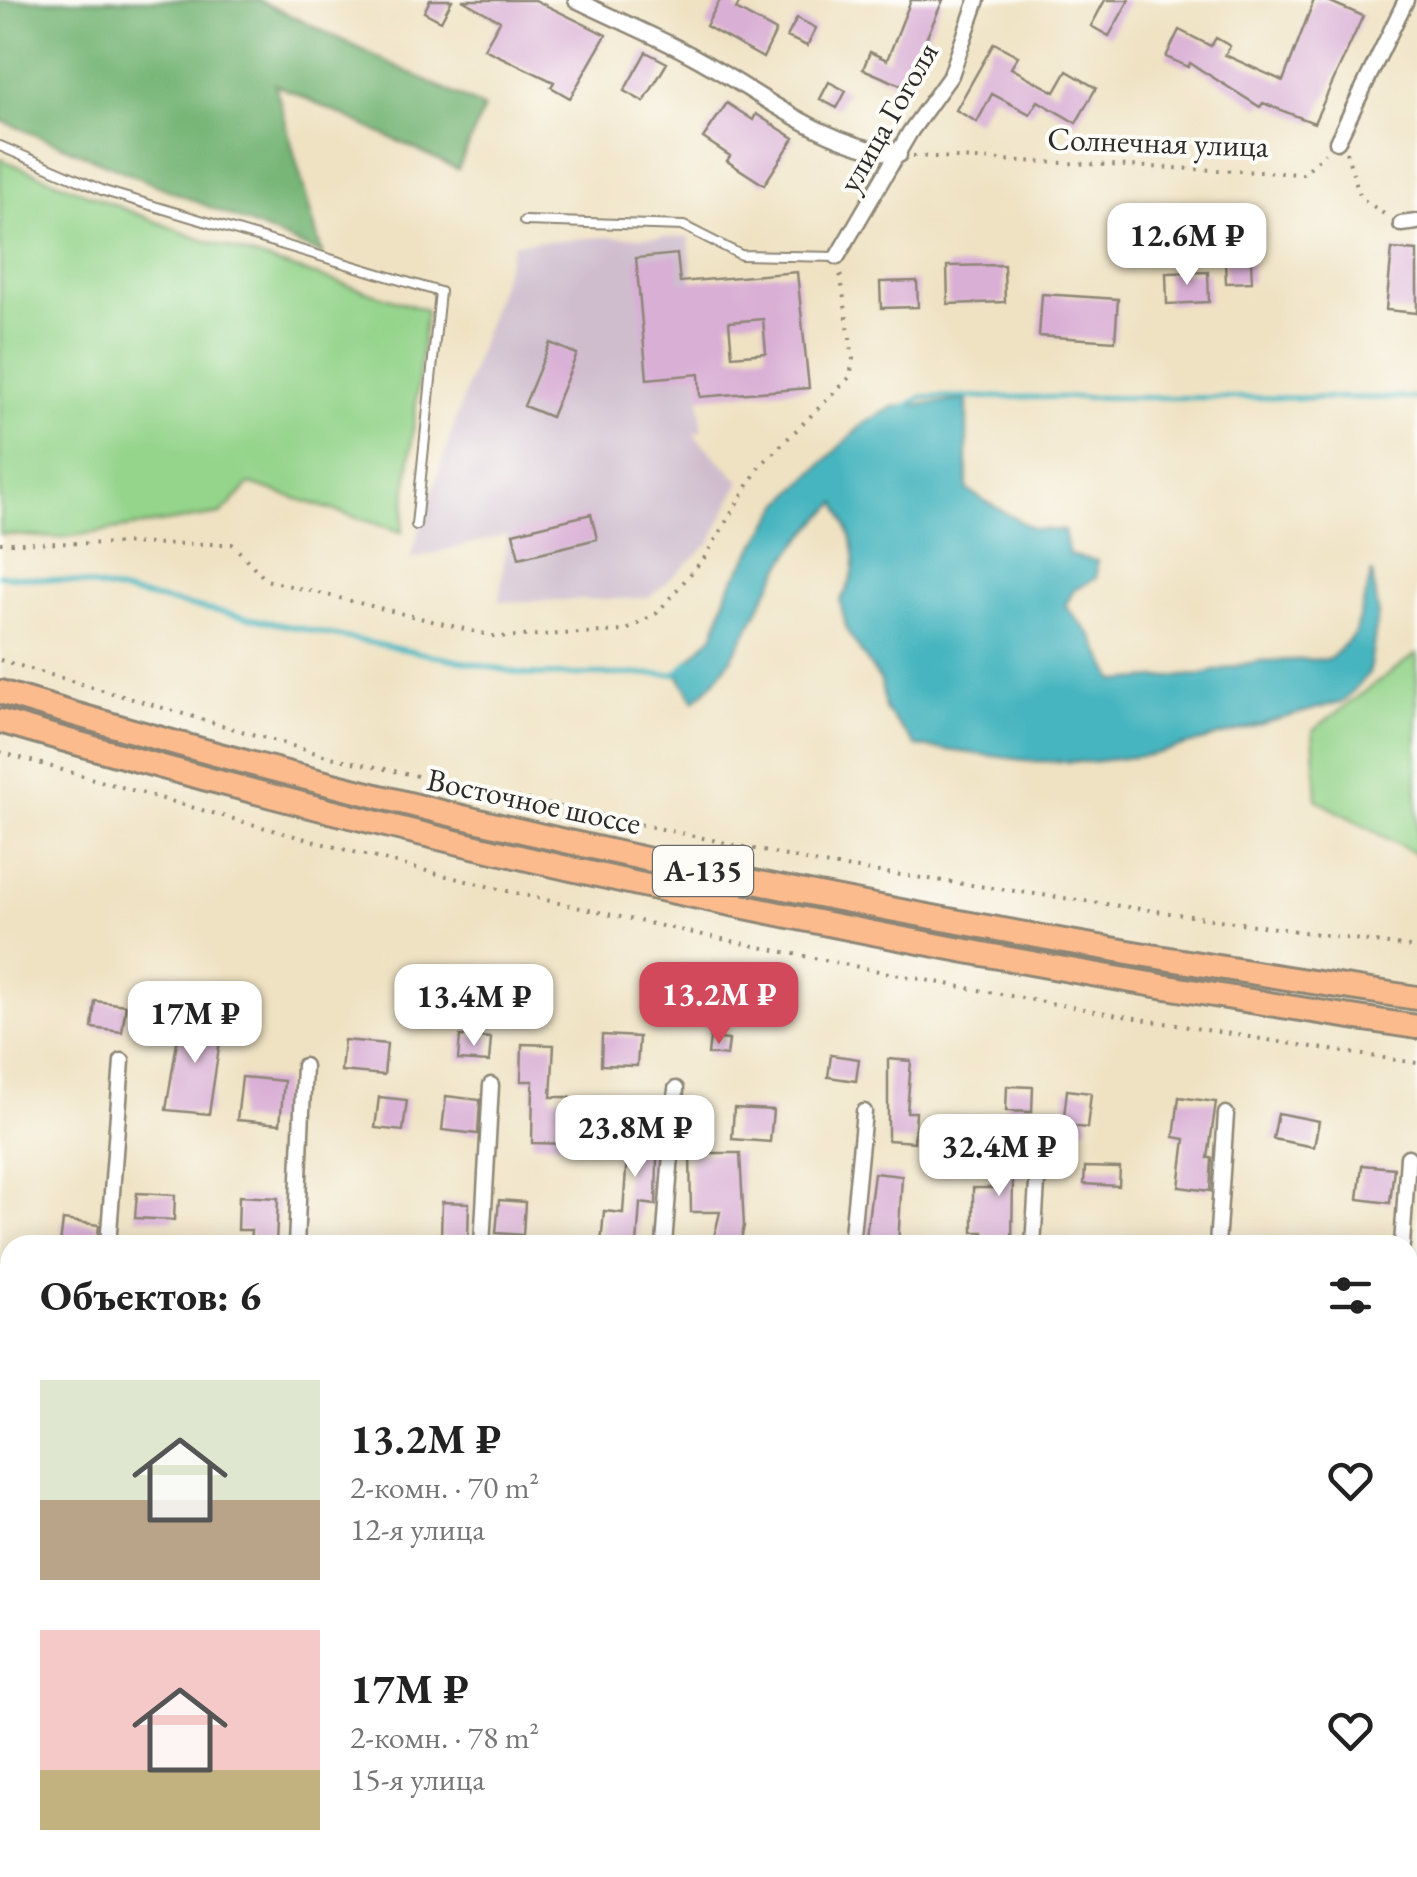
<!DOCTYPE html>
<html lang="ru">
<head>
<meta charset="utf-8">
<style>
  body { margin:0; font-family:"EB Garamond",serif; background:#f6f6f6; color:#222; height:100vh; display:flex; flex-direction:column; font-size:38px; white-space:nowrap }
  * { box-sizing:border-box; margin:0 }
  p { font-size:32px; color:#767676 }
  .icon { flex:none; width:55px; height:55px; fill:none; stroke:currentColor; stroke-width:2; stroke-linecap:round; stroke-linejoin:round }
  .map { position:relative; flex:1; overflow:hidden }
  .drawer { position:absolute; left:0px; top:1235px; width:1418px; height:642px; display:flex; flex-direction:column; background:#fff; border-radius:30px 30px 0 0; box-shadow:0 5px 25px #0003 }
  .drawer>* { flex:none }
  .price { position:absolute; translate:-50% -85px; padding:0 22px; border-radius:20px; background:#fff; color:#222; font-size:32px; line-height:65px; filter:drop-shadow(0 2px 5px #0008) }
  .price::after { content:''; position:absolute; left:50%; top:60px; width:30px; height:22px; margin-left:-15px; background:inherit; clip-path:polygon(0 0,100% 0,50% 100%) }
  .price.on { background:#d1495b; color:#fff }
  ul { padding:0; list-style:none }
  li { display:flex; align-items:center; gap:30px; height:250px; padding:0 40px }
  li span { display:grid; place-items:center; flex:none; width:280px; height:200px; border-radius:0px; color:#555 }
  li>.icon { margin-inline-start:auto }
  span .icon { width:120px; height:120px; fill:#fffc; stroke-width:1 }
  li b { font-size:42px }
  h2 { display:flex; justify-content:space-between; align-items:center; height:120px; padding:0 40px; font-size:42px }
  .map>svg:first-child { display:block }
  .industrial { fill:#cfbdce }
  .green { fill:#94d48b; stroke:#60805b; stroke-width:2.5 }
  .forest { fill:#77b677; stroke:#517051; stroke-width:2.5 }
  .water { fill:#46b5bf; stroke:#387075; stroke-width:2.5 }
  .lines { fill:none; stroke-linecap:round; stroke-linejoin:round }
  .stream { stroke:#46b5bf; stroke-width:5 }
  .building { fill:#d9afd5; fill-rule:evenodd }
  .service-casing { stroke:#8d8676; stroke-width:12 }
  .minor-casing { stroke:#8d8676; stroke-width:19 }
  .trunk-casing { stroke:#8d8676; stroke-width:28 }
  .path { stroke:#8d8676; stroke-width:4; stroke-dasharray:2.5 8; stroke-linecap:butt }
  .service { stroke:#fff; stroke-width:8 }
  .minor { stroke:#fff; stroke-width:14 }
  .trunk { stroke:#fbbb8d; stroke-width:22 }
  .labels { text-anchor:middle; stroke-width:8; stroke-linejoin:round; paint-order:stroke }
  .shield { fill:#fdfcf7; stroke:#6a6a68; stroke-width:2.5 }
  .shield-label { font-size:30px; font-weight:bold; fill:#2b2b2b }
  .street-label { font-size:32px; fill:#2b2b2b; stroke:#fdfcf7 }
</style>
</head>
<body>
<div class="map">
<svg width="1417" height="1877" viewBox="0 0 1417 1877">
  <rect width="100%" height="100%" fill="#fdfcf7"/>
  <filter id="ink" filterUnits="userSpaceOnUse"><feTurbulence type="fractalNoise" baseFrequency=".01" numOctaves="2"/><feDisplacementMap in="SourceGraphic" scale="20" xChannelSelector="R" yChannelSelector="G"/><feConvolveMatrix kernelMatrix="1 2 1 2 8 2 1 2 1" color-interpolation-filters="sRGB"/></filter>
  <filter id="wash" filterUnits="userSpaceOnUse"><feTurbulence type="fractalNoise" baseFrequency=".0048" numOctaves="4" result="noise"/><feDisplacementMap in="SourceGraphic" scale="40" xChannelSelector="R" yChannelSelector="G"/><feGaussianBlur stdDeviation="2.25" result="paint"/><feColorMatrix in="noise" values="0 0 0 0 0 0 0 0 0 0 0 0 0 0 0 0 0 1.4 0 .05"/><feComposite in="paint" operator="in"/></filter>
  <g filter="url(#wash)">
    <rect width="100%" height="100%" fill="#efe2c2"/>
    <path class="industrial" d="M603 237H689L702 431 693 434 740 481 710 543 649 598 499 602 507 535 410 559 514 243Z"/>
    <path class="green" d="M0 159 197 238 426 310 402 532 250 484 221 514 57 538 0 534Z
      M1417 653V855L1317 800 1313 730Z"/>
    <path class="forest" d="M0 0H258L484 108 458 169 275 84 322 254 0 120Z"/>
    <path class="water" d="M967 400V490L1033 529 1064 531 1069 555 1097 561 1096 578 1074 590 1065 606 1092 636 1115 681 1197 675 1258 661 1330 659 1354 635 1372 572 1378 613 1369 673 1344 701 1151 755 1090 762 1032 761 916 746 885 709 881 682 847 631 840 601C865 565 853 541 837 503 817 521 799 539 784 562 755 609 737 666 694 701L677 673 714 634 729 587 782 503 863 424 893 407Z"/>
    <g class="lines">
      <path class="stream" d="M903 408 922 397 1417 398
        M0 575 69 581 528 675 675 674 689 661"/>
    </g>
    <g id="blocks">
      <path class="building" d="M430 0H452L441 21 424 12Z
        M462 0H535L606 35 570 98 551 87 554 82 484 49 500 21Z
        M720 0H741L736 9 776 31 763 58 706 26Z
        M911 0H943L905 87 863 69 870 52 887 60Z
        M1105 0H1129L1109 36 1091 26Z
        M1314 0H1326L1363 16 1314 123 1263 103 1260 107 1190 63 1188 67 1166 57 1179 30 1211 46 1216 38 1230 46 1225 55 1283 81Z
        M797 18 816 28 807 46 787 37Z
        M994 43 1018 56 1011 68 1055 92 1067 71 1096 88 1076 123 1038 101 1030 114 992 94 977 122 956 110Z
        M646 52 667 63 644 102 624 91Z
        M829 82 846 91 837 108 820 99Z
        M727 103 753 120 756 114 794 138 764 185 727 161 730 156 703 138Z
        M1392 249 1417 251V313L1386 310Z
        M677 254 680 282 797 272 809 388 700 397 699 374 647 379 636 258ZM763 319 766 353 732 356 729 322Z
        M1251 261 1252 282 1226 283 1225 262Z
        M1004 265 1005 302 948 304 947 266Z
        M1208 272 1209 302 1167 304 1166 273Z
        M917 281 918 307 881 308 880 282Z
        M1042 294 1118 299 1115 341 1039 336Z
        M550 343 577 354 551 417 524 406Z
        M591 514 597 539 519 558 513 533Z
        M95 1001 126 1005 122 1032 92 1028Z
        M181 1017 223 1021 209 1114 166 1110Z
        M602 1035 639 1037 637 1066 601 1065Z
        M460 1036 491 1038 489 1062 458 1060Z
        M710 1038 729 1040 727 1056 708 1054Z
        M344 1040 387 1044 384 1075 341 1071Z
        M522 1044 554 1045 551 1097H571L570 1144 532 1143 533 1081H521Z
        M831 1055 859 1059 856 1081 828 1077Z
        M888 1059 911 1061 907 1112H916L914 1142 888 1140Z
        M242 1077 284 1081 280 1124 237 1120Z
        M1007 1086 1033 1087 1032 1112 1006 1111Z
        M1067 1090 1091 1093 1087 1128 1063 1125Z
        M446 1096 480 1100 478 1134 442 1130Z
        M379 1097 407 1100 403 1131 375 1128Z
        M1179 1097 1216 1102 1208 1158H1212L1210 1191 1179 1187 1185 1139 1174 1137Z
        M734 1108 773 1110 770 1142 732 1139Z
        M630 1111 658 1113 656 1205 640 1203 637 1245 601 1244 604 1211 623 1213Z
        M1278 1113 1319 1121 1314 1147 1273 1139Z
        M995 1149 1026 1150 1025 1178 1013 1177 1012 1245H981L983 1232H973V1188H993Z
        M690 1153H740L744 1226 740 1245H712L720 1212H691Z
        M1362 1165 1394 1168 1390 1203 1358 1199Z
        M1085 1167 1120 1168 1119 1186 1084 1184Z
        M874 1173 902 1176 898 1245H865Z
        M137 1193 175 1195 174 1220 135 1218Z
        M239 1196 278 1198 276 1245H250L251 1230H238Z
        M499 1200 525 1202 523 1235 496 1233Z
        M442 1202 469 1203 468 1238 441 1237Z
        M63 1220 99 1225 97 1245H60Z"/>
    </g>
  </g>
  <g filter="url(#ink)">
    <use href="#blocks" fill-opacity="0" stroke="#8d8676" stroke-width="2.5"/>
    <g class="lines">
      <g class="service-casing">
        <path id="service" d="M0 146 104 191 440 292 416 525
          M524 221 684 226 741 255 837 257"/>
      </g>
      <g class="minor-casing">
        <path id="minor" d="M576 0C613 18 651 34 687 53 758 90 817 144 899 155
          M1337 142 1406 0
          M1401 224 1417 222
          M837 257 910 132 951 75 977 0
          M108 1245 122 1061
          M296 1245 304 1066
          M482 1245 491 1085
          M664 1245 676 1089
          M851 1245 864 1112
          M1033 1245 1040 1137
          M1217 1245 1226 1114
          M1402 1245 1408 1157
          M0 1393H10
          M1408 1488H1417
          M58 1877 59 1868
          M246 1877V1868
          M437 1877 438 1868
          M617 1877V1868
          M804 1877 805 1868
          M989 1877 990 1868
          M1170 1877 1171 1868
          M1362 1877 1363 1868"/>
      </g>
      <g class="trunk-casing">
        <path id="trunk" d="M0 692C464 833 938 927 1417 998
          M0 721C467 858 936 955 1417 1027"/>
      </g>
      <path class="path" d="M1346 152 1361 198 1387 216
        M913 156 1303 174 1325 153
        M0 543 232 544 266 580 497 637 625 631 657 613 705 557 759 467 850 377 853 359 840 272
        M0 660 330 757 823 864 1417 948
        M0 752C177 803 353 855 533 897 825 965 1120 1019 1417 1063"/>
      <use href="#service" class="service"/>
      <use href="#minor" class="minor"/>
      <use href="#trunk" class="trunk"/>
    </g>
  </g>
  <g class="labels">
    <rect class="shield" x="653" y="846" width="100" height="50" rx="8"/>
    <g class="shield-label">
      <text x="703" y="881">А-135</text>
    </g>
    <g class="street-label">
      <text transform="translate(888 117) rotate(-60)" y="11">улица Гоголя</text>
      <text transform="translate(1158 142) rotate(2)" y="11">Солнечная улица</text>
      <text transform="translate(534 801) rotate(12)" y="11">Восточное шоссе</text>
    </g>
  </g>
</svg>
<b class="price" style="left:1187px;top:288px">12.6M ₽</b>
<b class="price on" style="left:719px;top:1047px">13.2M ₽</b>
<b class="price" style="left:474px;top:1049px">13.4M ₽</b>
<b class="price" style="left:195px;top:1066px">17M ₽</b>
<b class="price" style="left:635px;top:1180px">23.8M ₽</b>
<b class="price" style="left:999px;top:1199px">32.4M ₽</b>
<section class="drawer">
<h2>Объектов: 6<svg class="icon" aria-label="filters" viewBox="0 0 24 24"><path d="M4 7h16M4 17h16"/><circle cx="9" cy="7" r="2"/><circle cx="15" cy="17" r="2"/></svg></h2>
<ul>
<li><span style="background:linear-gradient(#dfe7d0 60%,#b9a48a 0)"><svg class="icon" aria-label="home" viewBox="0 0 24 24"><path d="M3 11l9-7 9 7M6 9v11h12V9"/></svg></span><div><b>13.2M ₽</b><p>2-комн. · 70 m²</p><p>12-я улица</p></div><svg class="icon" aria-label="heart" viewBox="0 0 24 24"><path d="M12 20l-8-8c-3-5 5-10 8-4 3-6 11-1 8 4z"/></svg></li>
<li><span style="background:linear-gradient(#f6c9c9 70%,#c2b280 0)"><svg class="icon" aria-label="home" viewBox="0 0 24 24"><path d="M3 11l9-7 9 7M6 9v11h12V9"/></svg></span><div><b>17M ₽</b><p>2-комн. · 78 m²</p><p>15-я улица</p></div><svg class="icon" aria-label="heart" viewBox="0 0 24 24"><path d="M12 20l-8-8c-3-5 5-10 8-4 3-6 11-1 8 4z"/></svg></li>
</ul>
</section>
</div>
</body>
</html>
